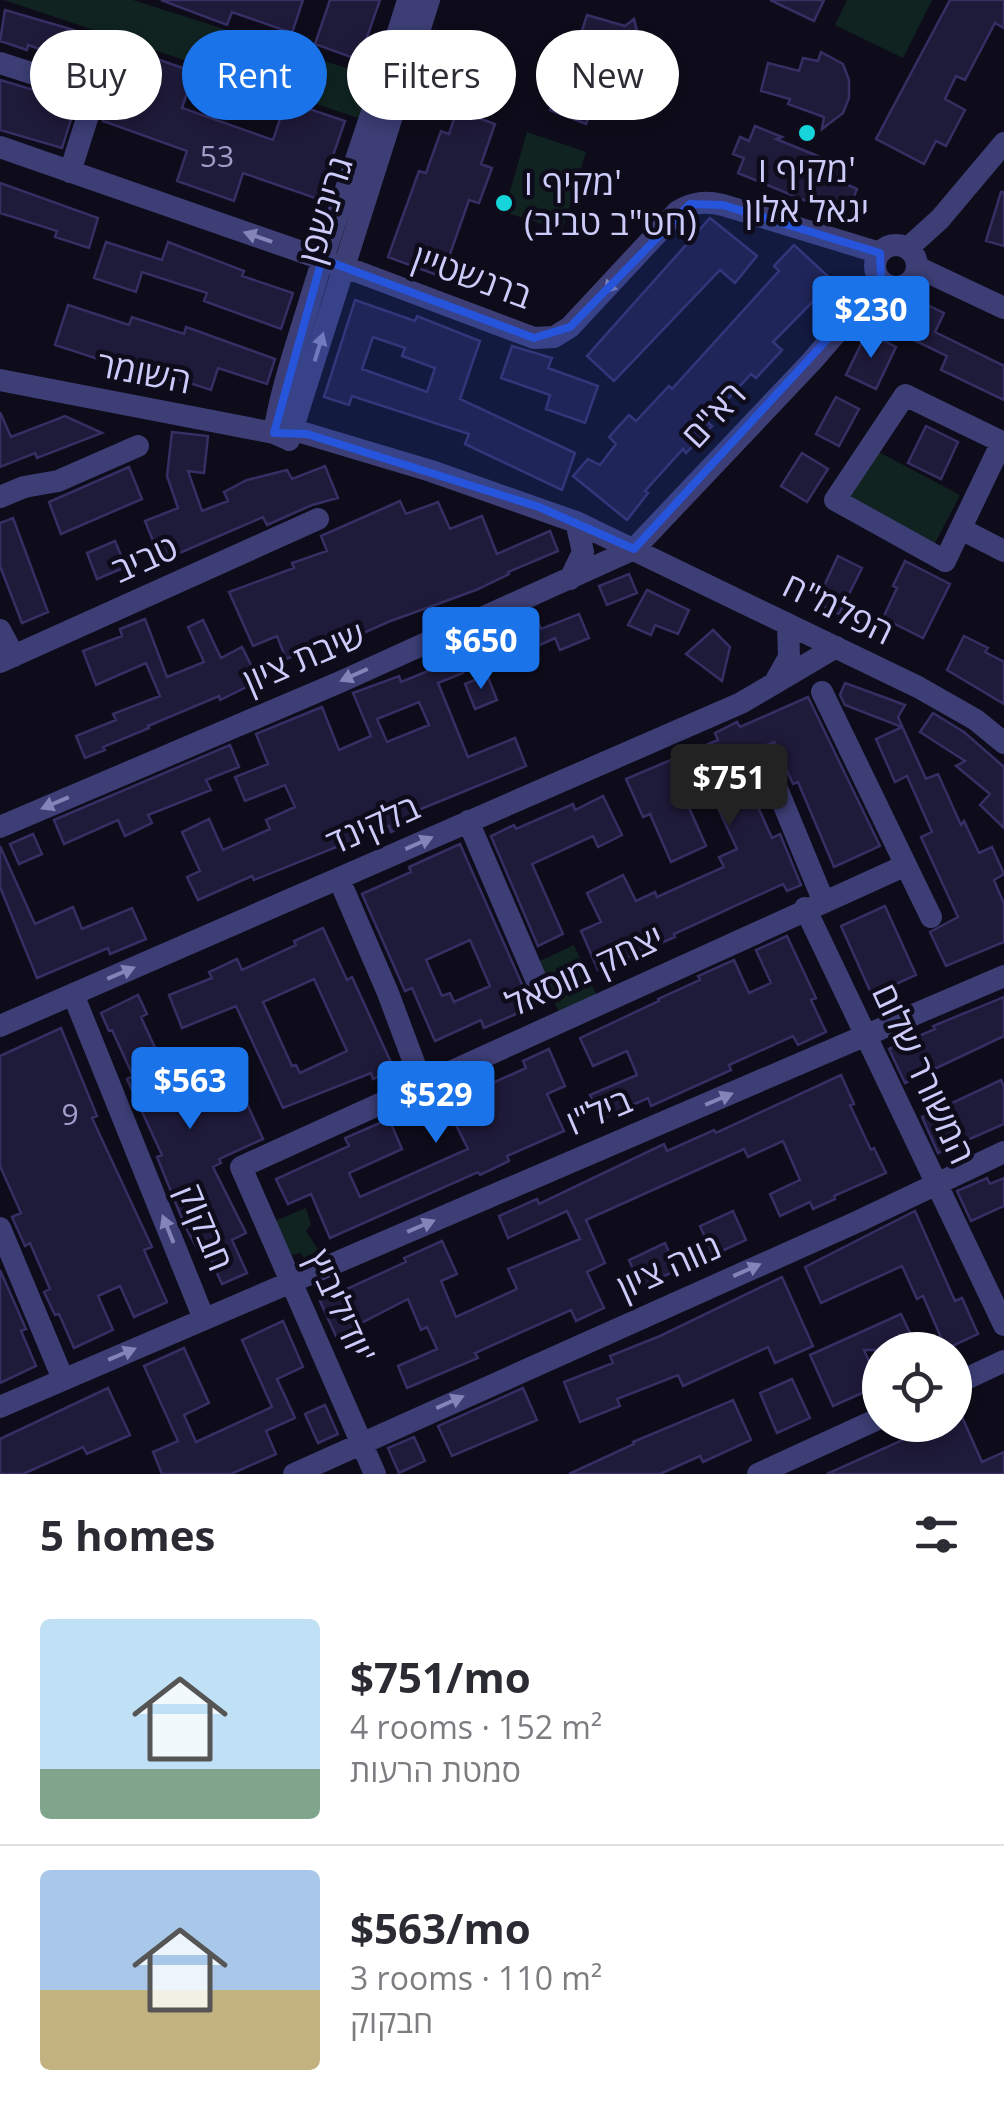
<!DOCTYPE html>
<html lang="en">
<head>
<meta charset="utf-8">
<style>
  body { margin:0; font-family:"Open Sans","Noto Sans Hebrew",sans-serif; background:#f2f2f3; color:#2b2b33; height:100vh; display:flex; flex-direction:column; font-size:38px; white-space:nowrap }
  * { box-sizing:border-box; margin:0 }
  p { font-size:32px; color:#7c7c81 }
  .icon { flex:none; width:55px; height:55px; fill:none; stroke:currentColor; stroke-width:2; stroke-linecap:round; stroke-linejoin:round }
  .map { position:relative; height:1474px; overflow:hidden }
  .side { display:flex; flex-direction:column; background:#fff; flex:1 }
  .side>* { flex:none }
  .banner { position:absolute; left:30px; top:30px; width:945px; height:90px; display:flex; gap:20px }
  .tools { position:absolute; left:862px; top:1332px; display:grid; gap:20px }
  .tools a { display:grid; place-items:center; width:110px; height:110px; border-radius:50%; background:#fff; box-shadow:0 5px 15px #0003; font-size:50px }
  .price { position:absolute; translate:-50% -85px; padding:0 22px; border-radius:10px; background:#1a73e8; color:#fff; font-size:32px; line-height:65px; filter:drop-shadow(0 2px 5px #0008) }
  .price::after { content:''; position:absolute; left:50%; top:60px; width:30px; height:22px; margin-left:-15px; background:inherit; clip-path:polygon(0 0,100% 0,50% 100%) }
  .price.selected { background:#222; color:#fff }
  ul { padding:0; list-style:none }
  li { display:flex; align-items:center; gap:30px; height:250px; padding:0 40px }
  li+li { border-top:2px solid #e1e1e2 }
  li span { display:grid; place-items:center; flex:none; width:280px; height:200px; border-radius:10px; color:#555 }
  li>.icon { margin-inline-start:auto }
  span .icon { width:120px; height:120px; fill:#fffc; stroke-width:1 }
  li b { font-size:42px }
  h2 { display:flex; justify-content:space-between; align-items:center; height:120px; padding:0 40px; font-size:42px }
  .chip { padding:0 35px; border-radius:45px; background:#fff; box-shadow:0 5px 15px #0003; font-size:35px; line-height:90px }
  .chip.selected { background:#1a73e8; color:#fff }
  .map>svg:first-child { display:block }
  .green { fill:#102321 }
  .building { fill:#1e1a39; stroke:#352f63; stroke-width:2.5; fill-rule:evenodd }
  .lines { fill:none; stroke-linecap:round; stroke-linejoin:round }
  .minor { stroke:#3c3e75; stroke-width:22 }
  .oneway { fill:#8484b8 }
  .marked { fill:#2654da; fill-opacity:0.2; stroke:#2654da; stroke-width:8; stroke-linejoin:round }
  .poi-dot { fill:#15d5db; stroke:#0e0c1a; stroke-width:4 }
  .labels { text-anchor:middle; stroke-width:9; stroke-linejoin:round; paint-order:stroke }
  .number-label { font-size:30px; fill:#a19fca }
  .poi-label { font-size:35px; fill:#cdcbfa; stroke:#0e0c1a }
  .street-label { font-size:35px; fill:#cdcbfa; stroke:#0e0c1a }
</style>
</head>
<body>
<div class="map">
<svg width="1004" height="1474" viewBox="0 0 1004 1474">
  <rect width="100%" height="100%" fill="#0e0c1a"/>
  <path class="green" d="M4 0H133L384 80 370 122Z
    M847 0H932L903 58 835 25Z
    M527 132 586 152 562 230 504 212Z
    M875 450 960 495 934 545 847 495Z
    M574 945 597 996 560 1014 536 963Z
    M306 1208 311 1225 306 1231 321 1254 305 1260 301 1253 285 1256 273 1226 277 1220Z"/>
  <path class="building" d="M161 0H303L292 33 232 12 227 25Z
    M330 0H380L359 60 315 44Z
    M770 0H824L814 21Z
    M950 0H1004V28L995 23 965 80 956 76 945 99 965 110 946 146 936 141 924 164 876 139Z
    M5 10 74 30 72 36 98 44 89 71 71 65 72 60 28 45 27 50 0 41Z
    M587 15 625 26 634 19 640 43 631 85 618 103 588 119 586 124 550 110 563 68 555 65 562 42 576 49Z
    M129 49 194 72 182 108 273 140 286 101 345 121 318 199 243 173 234 201 177 181 187 151 103 121Z
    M821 52 843 64 849 80V98L843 113 822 129 824 117 788 104 790 99 761 91 768 63 799 71 803 58 818 61Z
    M0 80 54 96 50 109 72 116 62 148 0 130Z
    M457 110 495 124 481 164 492 168 479 203 469 200 442 277 388 257 419 171 426 173 441 131 449 134Z
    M755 126 782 137 776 139 845 167 839 181 857 189 851 204 838 199 833 212 738 173 744 158 733 154 740 137 749 141Z
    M0 183 98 218 89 248 55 237 57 231 0 213Z
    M1001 192H1004V246L986 241Z
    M710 218 757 256 735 283 720 270 614 381 587 356Z
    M106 242 162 260 168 242 244 271 242 276 293 293 281 329 204 301 207 293 142 272 136 292 94 278Z
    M794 245 833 281 773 342 782 350 756 378 751 374 707 422 712 426 686 453 683 449 645 491 648 493 627 520 573 476 588 459 600 465 616 444 609 437 629 415 636 421 669 386 672 389 779 271 774 266Z
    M909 296 944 313 935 332 1004 366V400L941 370 947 356 893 330Z
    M355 300 415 321 417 316 480 341 460 399 575 453 562 490 465 444 469 434 352 396 349 405 324 397ZM373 337 405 348 402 356 435 368 427 392 362 369Z
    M68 305 129 325 132 317 184 334 186 327 275 359 267 384 218 368 211 390 103 355 101 360 55 345Z
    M867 332 896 347 876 389 846 375Z
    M512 346 552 358 548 368 598 386 585 423 546 409 550 395 501 378Z
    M836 397 859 409 839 446 816 434Z
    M0 412 11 437 65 416 102 433 37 458 35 453 0 467Z
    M926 426 958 442 941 479 908 463Z
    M172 432 208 436 204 473 188 471 202 511 228 501 224 492 247 480 287 470 292 479 325 466 338 498 312 505 267 525 263 517 161 561 145 521 178 508 167 476Z
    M802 453 828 469 807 502 781 486Z
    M129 467 142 499 61 534 49 502Z
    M400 501 406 514 438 502 450 529 482 516 497 554 550 531 558 551 508 572 509 574 476 590 388 622 328 649 326 643 286 659 277 636 253 646 229 592 294 568 292 563 327 551 321 536Z
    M13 518 48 612 22 623 0 566V523Z
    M115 541 126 567 97 579 87 553Z
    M838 556 862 568 839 614 816 603Z
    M905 561 950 584 923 638 883 618 897 588 893 586Z
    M629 574 637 593 607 605 599 586Z
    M647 590 689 610 678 634 655 625 651 635 628 625Z
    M535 614 541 629 579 614 589 638 560 650 555 638 496 665 485 637Z
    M145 619 167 677 204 662 188 627 203 620 221 658 242 647 259 681 220 700 219 696 148 726 149 728 103 747 105 750 85 758 76 736 116 720 113 714 160 696 146 663 96 685 83 651 122 636 120 629Z
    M713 630 730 647 722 681 686 654Z
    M964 636 988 648 985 652 1004 662V704L947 670Z
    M456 654 463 673 438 683 468 757 515 738 526 766 416 811 420 819 391 832 389 826 254 880 252 876 198 900 187 877 200 871 182 832 209 819 223 850 270 829 266 820 295 807 285 785 245 801 235 777 268 764 256 734 322 707 339 750 371 736 353 693 399 676 401 682 438 667 437 662ZM419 702 429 725 387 742 377 719Z
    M487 675 497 700 475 709 465 684Z
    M845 683 905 705 898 717 926 779 938 774 961 825 964 821 979 853 992 847 1004 874 994 880 1004 904V942L946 966 930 932 958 917 921 837 932 832 907 776 895 782 876 739 902 727 845 705 840 695Z
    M808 697 880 846 834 867 798 782 793 784 774 742 751 752 758 768 744 776 772 838 780 834 801 885 787 891 783 884 674 934 675 937 598 970 581 931 601 922 587 893 623 875 636 901 655 892 657 897 724 867 719 857 737 849 711 793 687 803 706 846 671 862 650 814 643 817 626 779 718 740 715 733 737 722 740 727Z
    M933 713 964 732 1004 767V828L980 805 990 794 956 766 965 761 920 732Z
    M230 745 239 767 206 780 211 790 148 815 152 823 125 836 118 820 64 844 54 820Z
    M603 796 622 835 598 847 593 836 532 864 563 934 538 946 491 836 514 825 516 829 573 804 575 810Z
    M33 834 42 854 19 864 10 844Z
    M460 844 532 1007 484 1028 481 1020 435 1041 412 988 405 991 362 894 411 872 409 867ZM470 940 490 986 454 1002 450 993 442 996 426 960Z
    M0 846 35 924 73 907 82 929 132 908 146 939 110 954 108 948 37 978 0 887Z
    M885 906 916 975 872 995 841 926Z
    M323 928 347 980 352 977 394 1069 373 1079 371 1073 283 1108 236 1006 182 1028 169 995 212 978 209 972 237 959 242 970 296 945 294 941ZM314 979 347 1051 300 1073 296 1065 292 1066 263 1002Z
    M787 936 816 998 811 1000 826 1032 798 1045 793 1036 729 1065 731 1070 651 1106 648 1098 601 1119 590 1095 637 1075 627 1051 593 1066 580 1038 659 1001 658 999 700 980 698 976 734 960 749 993 771 983 756 950Z
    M138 995 147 1014 141 1017 162 1063 167 1061 172 1074 223 1051 263 1139 219 1159 221 1163 213 1167 246 1233 232 1240 247 1273 222 1284 207 1251 200 1254 185 1226 157 1157 162 1155 127 1079 133 1076 112 1030 109 1031 101 1013Z
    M1004 997V1036L905 1083 889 1049 935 1029 933 1026Z
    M61 1028 97 1116 92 1118 152 1247 144 1250 167 1302 134 1317 120 1286 98 1296 113 1330 74 1348 59 1314 55 1315 44 1292 50 1289 30 1243 25 1246 12 1217 21 1213 0 1166V1056Z
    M549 1049 565 1086 547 1094 564 1131 507 1156 509 1161 480 1175 478 1172 330 1238 311 1194 288 1204 276 1179 349 1146 345 1138 389 1119 402 1149 349 1173 360 1197 468 1149 440 1093 483 1074 488 1085 526 1068 523 1061Z
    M841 1075 854 1104 850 1105 871 1150 874 1148 886 1173 834 1196 835 1199 813 1209 810 1202 780 1216 770 1194 800 1180 783 1141 748 1157 744 1149 586 1220 605 1263 587 1272 604 1308 576 1321 571 1310 475 1353 478 1358 407 1388 398 1366 437 1349 427 1327 421 1330 408 1299 336 1336 320 1301 406 1262 404 1258 442 1241 457 1274 441 1281 456 1317 517 1289 508 1269 580 1239 567 1211 508 1238 499 1216 537 1199 539 1204 664 1144 667 1151 714 1130 716 1133Z
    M1001 1080 1004 1087V1124L938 1153 922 1117Z
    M987 1178 990 1184 1004 1178V1206L971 1221 957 1191Z
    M733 1211 746 1240 713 1255 700 1226Z
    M915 1211 955 1301 962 1298 978 1334 946 1349 923 1296 917 1299 902 1266 821 1303 805 1267Z
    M665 1243 677 1270 641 1287 629 1260Z
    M0 1270 26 1329 21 1331 36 1366 0 1383Z
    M782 1277 813 1346 775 1363 768 1347 683 1386 678 1375 617 1399 620 1406 580 1422 564 1382 613 1363 610 1356 660 1336Z
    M901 1314 918 1350H864L880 1385 833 1406 810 1355Z
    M283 1321 303 1367 277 1379 295 1418 266 1431 276 1454 231 1474H162L153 1452 178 1441 144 1366 184 1348 209 1403 184 1415 196 1442 272 1407 242 1340Z
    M792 1379 810 1418 777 1433 760 1393Z
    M108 1388 130 1435 87 1454 83 1447 23 1474H0V1439Z
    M523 1388 537 1420 452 1456 438 1426Z
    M733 1400 751 1440 703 1462 700 1456 660 1474H569L634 1444 633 1442Z
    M955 1401 982 1462 1004 1452V1474H827L936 1425H955Z
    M325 1405 338 1434 318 1443 305 1414Z
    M414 1437 425 1461 399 1473 388 1448Z"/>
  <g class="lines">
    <path class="minor" d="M0 63 90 92 92 103 70 172
      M0 147 345 267 534 338 554 337 570 327 678 211C694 202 705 201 723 205L880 253
      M875 266a21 21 0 1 1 42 0a21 21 0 1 1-42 0Z
      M908 248 940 219 1004 143
      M917 267 1004 308
      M0 380 274 433 285 438
      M905 395 1002 442 945 561 835 500Z
      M274 433 294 430 431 471 576 522 918 687 976 720 1004 743
      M274 433C281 390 295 349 308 307 339 204 377 103 408 0
      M289 440 429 0
      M0 497 24 487 58 481 138 446
      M961 529 1004 551
      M570 579 583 552 576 522
      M0 630 14 656
      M0 662 318 519
      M775 682 789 657 788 624
      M822 692 931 917
      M771 774 823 900
      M468 821 538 984
      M0 827 340 682 634 549 812 361 881 281
      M339 879 388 993 422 1084
      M805 908 1004 1325
      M73 994 204 1319
      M0 1026 741 703 836 647
      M0 1228 63 1379
      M955 1384 1004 1361
      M0 1407 1004 976
      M294 1474 859 1221 1004 1152
      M375 1474 241 1167 904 866
      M758 1474 880 1418"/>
  </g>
  <defs><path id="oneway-solid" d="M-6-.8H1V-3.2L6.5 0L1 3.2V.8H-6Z" transform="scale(2.5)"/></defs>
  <g class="oneway">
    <use href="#oneway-solid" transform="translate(258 237) rotate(-161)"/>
    <use href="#oneway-solid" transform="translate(614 282) rotate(132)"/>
    <use href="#oneway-solid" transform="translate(319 347) rotate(-73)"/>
    <use href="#oneway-solid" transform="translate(354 675) rotate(156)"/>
    <use href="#oneway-solid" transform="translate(55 803) rotate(157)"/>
    <use href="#oneway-solid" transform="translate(419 843) rotate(-24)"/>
    <use href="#oneway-solid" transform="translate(121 973) rotate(-23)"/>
    <use href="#oneway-solid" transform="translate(719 1099) rotate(-23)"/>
    <use href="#oneway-solid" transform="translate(421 1226) rotate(-23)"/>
    <use href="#oneway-solid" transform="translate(168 1229) rotate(-112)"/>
    <use href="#oneway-solid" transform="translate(747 1270) rotate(-24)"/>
    <use href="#oneway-solid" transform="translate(122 1354) rotate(-23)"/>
    <use href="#oneway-solid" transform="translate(450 1402) rotate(-24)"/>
  </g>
  <path class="marked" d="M690 204 723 205 880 253 881 281 634 549 539 507 307 434 274 433 322 259 534 338 570 327Z"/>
  <g class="poi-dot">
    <circle cx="807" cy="133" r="10"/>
    <circle cx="504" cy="203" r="10"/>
  </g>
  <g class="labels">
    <g class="number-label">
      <text x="217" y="167">53</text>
      <text x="70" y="1125">9</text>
    </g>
    <g class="poi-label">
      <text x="807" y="182">מקיף ו'<tspan x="807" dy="40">יגאל אלון</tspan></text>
      <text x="524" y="195" text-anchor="start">מקיף ו'<tspan x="524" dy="40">(חט"ב טביב)</tspan></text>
    </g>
    <g class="street-label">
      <text transform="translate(326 210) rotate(-73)" y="12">גרינשפן</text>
      <text transform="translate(472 277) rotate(20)" y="12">ברנשטיין</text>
      <text transform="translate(144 373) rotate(11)" y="12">השומר</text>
      <text transform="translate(714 415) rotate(-47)" y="12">רא"ם</text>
      <text transform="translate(145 559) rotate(-24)" y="12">טביב</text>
      <text transform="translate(838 609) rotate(26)" y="12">הפלמ"ח</text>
      <text transform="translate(304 658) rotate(-23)" y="12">שיבת ציון</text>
      <text transform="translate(373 825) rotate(-24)" y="12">בלקינד</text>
      <text transform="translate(585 971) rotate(-25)" y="12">יצחק מוסאל</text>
      <text transform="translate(923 1074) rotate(65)" y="12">המשורר שלום</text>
      <text transform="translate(599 1112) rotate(-23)" y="12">ביל"ו</text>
      <text transform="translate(205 1227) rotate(68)" y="12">חבקוק</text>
      <text transform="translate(669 1267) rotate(-24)" y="12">נווה ציון</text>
      <text transform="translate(340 1307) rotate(66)" y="12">יודיליביץ'</text>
    </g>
  </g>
</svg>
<div class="tools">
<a><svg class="icon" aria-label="locate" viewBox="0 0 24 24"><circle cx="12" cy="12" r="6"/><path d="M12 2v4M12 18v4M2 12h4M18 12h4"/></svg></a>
</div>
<b class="price" style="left:871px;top:361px">$230</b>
<b class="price" style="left:481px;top:692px">$650</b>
<b class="price selected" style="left:729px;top:829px">$751</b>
<b class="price" style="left:190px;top:1132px">$563</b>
<b class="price" style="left:436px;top:1146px">$529</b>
<div class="banner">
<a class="chip">Buy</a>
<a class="chip selected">Rent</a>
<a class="chip">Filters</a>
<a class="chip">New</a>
</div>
</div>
<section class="side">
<h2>5 homes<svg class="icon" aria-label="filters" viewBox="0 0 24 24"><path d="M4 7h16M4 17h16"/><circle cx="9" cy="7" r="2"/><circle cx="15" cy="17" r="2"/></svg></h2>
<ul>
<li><span style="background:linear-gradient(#bfe0f5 75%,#7fa58c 0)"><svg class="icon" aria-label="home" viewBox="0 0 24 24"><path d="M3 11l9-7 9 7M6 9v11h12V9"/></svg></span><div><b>$751/mo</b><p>4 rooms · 152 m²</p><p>סמטת הרעות</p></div></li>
<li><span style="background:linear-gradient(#a9c7e8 60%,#c2b280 0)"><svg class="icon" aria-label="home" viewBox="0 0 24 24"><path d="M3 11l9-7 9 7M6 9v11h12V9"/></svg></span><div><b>$563/mo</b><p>3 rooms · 110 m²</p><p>חבקוק</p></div></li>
</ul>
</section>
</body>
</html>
